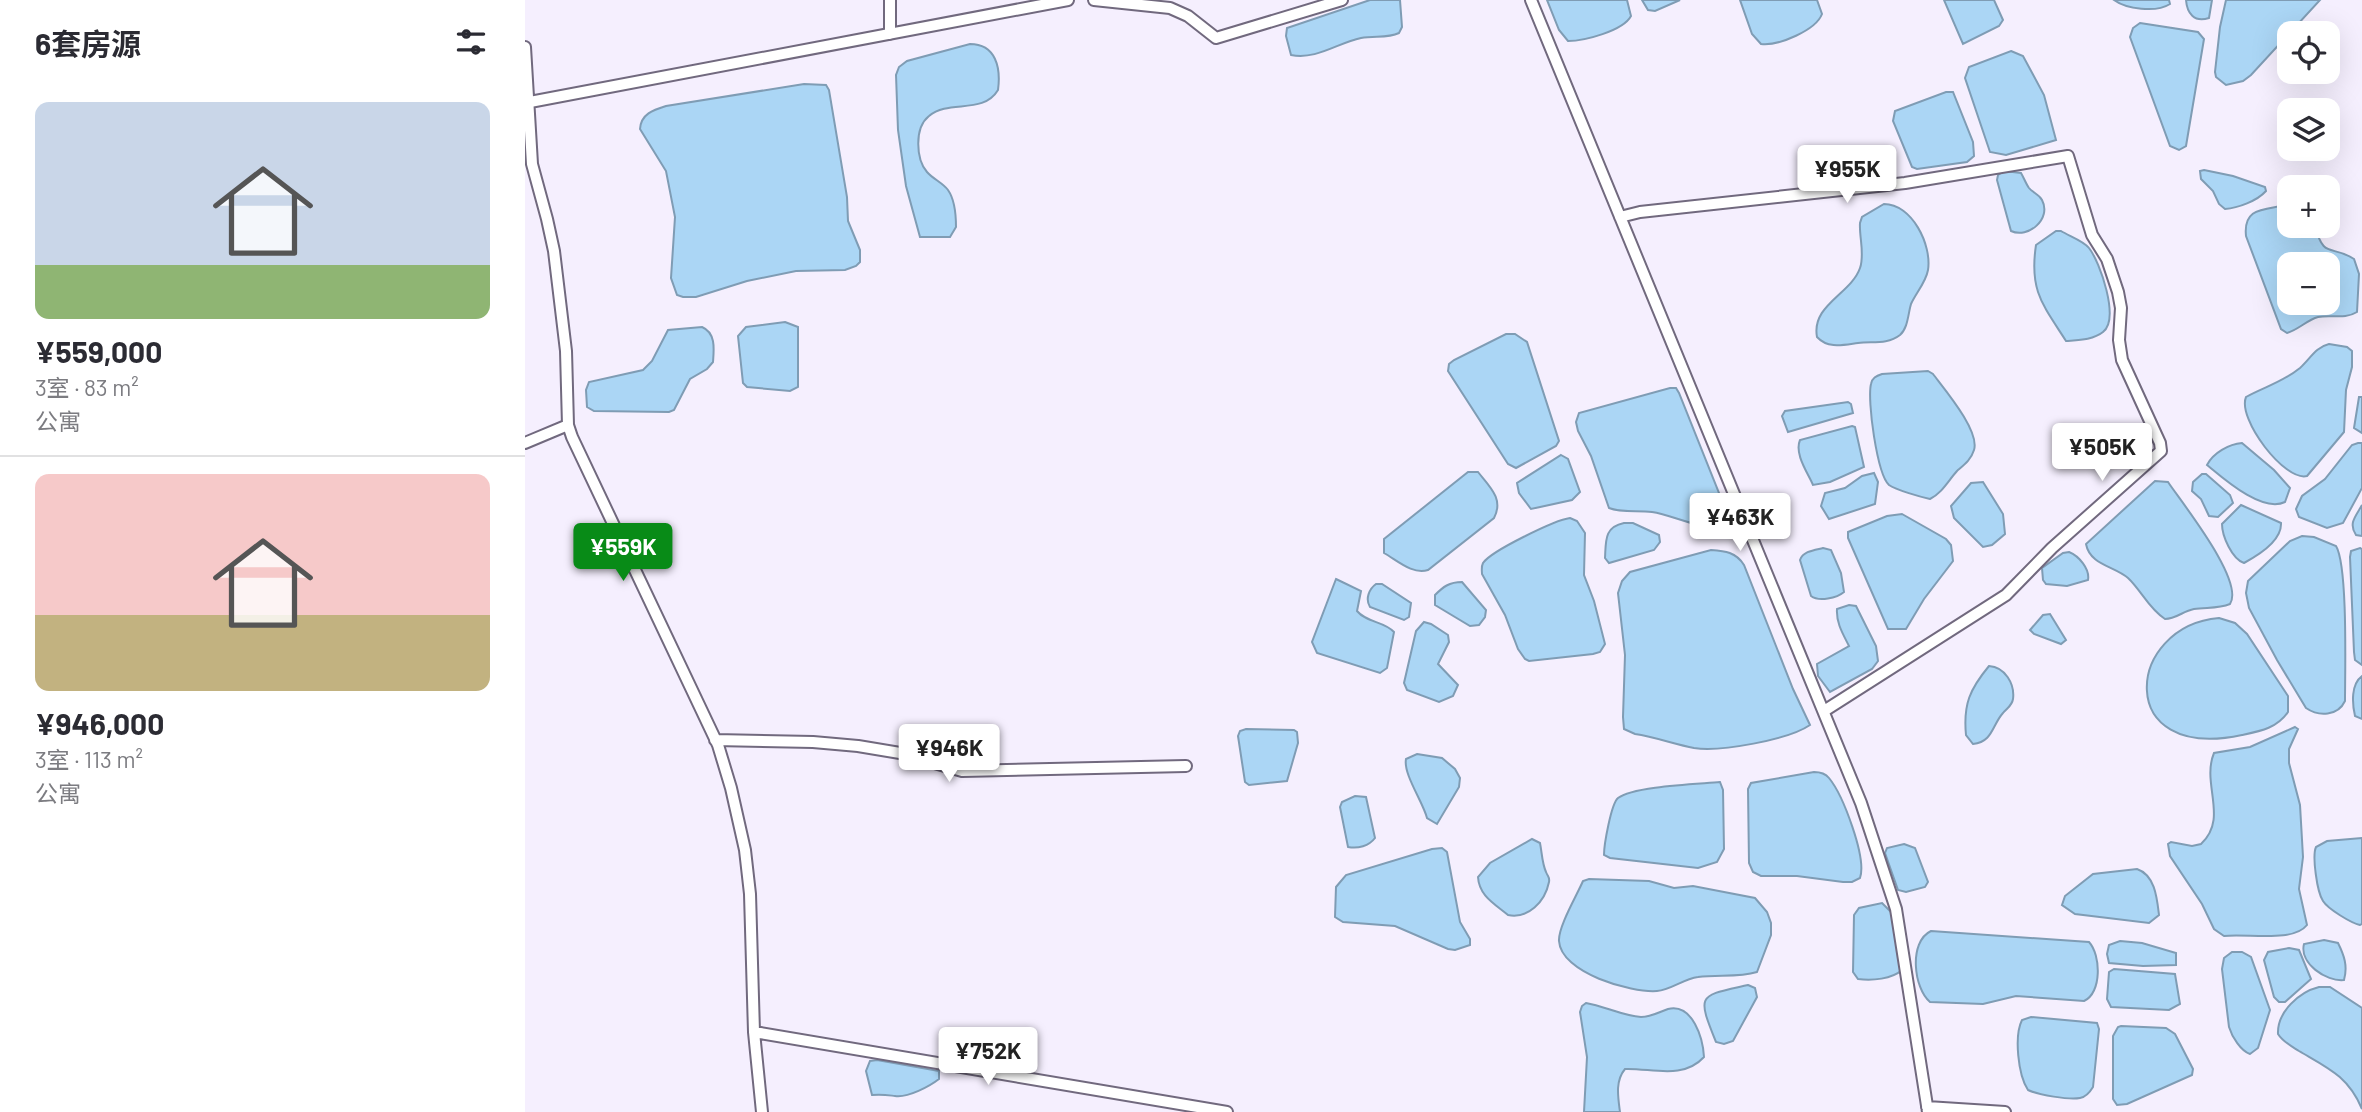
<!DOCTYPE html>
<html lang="zh">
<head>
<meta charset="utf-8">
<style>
  body { margin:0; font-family:Barlow,"Noto Sans SC",sans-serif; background:#f2f2f3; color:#2b2b33; height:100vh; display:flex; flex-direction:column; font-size:26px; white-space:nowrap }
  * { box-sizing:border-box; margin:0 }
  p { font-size:23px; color:#7c7c81 }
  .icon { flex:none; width:38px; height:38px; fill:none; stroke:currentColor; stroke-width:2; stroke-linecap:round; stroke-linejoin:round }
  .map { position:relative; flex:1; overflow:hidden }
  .details { display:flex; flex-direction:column; background:#fff; width:525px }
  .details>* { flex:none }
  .buttons { position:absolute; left:1752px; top:21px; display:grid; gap:14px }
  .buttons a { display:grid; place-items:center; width:63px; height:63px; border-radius:14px; background:#fff; box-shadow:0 7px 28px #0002; font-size:35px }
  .price { position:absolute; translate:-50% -60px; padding:0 16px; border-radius:7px; background:#fff; color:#222; font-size:23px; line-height:46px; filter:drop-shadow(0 2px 4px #0008) }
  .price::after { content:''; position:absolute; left:50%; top:42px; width:21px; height:16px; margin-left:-10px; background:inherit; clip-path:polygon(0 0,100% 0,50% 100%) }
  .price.selected { background:#088b17; color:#fff }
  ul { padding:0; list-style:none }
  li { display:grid; align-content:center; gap:14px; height:371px; padding:0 35px }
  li+li { border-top:2px solid #e1e1e2 }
  li span { display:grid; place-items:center; height:217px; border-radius:14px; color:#555 }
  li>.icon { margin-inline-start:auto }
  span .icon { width:126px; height:126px; fill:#fffc; stroke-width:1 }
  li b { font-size:30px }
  h2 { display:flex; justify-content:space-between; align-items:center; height:84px; padding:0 35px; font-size:30px }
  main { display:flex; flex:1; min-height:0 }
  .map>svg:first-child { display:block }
  .water { fill:#abd6f5; stroke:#7f9cb4; stroke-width:2; fill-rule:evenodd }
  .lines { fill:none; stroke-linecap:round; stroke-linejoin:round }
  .minor-casing { stroke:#71697e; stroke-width:14 }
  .minor { stroke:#fff; stroke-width:10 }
</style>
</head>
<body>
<main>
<section class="details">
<h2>6套房源<svg class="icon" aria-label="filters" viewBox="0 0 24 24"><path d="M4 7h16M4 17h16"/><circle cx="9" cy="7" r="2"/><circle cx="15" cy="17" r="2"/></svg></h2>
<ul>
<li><span style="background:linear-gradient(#c9d6e8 75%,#8fb573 0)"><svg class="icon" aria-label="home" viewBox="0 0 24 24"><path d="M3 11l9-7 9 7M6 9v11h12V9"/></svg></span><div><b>¥559,000</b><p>3室 · 83 m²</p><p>公寓</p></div></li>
<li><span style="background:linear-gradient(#f6c9c9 65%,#c2b280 0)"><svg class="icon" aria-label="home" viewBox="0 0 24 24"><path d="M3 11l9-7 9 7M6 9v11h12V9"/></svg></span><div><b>¥946,000</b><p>3室 · 113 m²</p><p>公寓</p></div></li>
</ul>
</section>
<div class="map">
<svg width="1837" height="1112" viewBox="0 0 1837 1112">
  <rect width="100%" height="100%" fill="#f5effe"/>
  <path class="water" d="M845 0H875L877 27 874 33C862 39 849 35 836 38 812 43 792 60 766 55L761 36 762 28Z
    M1022 0H1102L1106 16C1098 31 1059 41 1043 41L1034 30Z
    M1117 0H1155L1130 11 1123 10Z
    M1215 0H1292L1297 14C1291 30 1254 46 1236 44L1227 34Z
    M1419 0H1469L1478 20 1474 26 1438 44Z
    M1589 0H1644L1645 4C1631 13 1601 9 1589 0Z
    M1661 0H1687L1684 18C1669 23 1662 13 1661 0Z
    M1701 0H1795L1726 75 1718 81 1701 85 1691 77 1690 72 1695 27Z
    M1615 23 1673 32 1679 39 1661 146 1654 150 1645 146 1605 37 1608 28Z
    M445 44C471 44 476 68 473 90 458 115 424 99 404 116 389 128 391 159 402 172 408 179 418 183 423 190 430 200 431 216 431 227L425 237H395L381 186 373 130 371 75 374 67 382 61Z
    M1486 51 1498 56 1519 95 1531 140 1481 155 1465 152 1440 78 1444 67Z
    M279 84 301 85 304 90 322 197 323 221 335 250V262L331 266 320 270 271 271 222 281 171 297H158L152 295 146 278 150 217 141 171 115 129C116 114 128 110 141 106Z
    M1421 92H1428L1448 142 1449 156 1442 162 1392 169 1387 167 1368 121 1370 111Z
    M1679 170 1708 176 1740 187 1741 191C1732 201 1713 208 1700 209L1694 204 1688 191 1676 179 1675 171Z
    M1479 171 1496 173C1499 178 1501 184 1504 188 1508 193 1514 194 1517 200 1527 219 1503 239 1486 231L1472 180 1473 175Z
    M1359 204C1387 204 1407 245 1403 270 1401 282 1391 293 1386 304 1383 314 1383 328 1375 335 1362 345 1347 341 1333 343 1318 345 1303 349 1292 337 1286 305 1326 294 1335 268 1340 254 1334 237 1335 223L1337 217Z
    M1761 205 1764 206V226H1790C1799 260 1806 244 1829 259L1834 274 1832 312C1819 320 1807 314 1793 317 1782 320 1773 330 1762 333L1756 329 1721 236C1718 207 1739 210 1761 205ZM1802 264V303H1764V264Z
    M1531 231H1536C1544 236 1559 241 1564 248 1575 262 1595 319 1578 332 1568 340 1553 340 1541 341 1518 305 1504 291 1511 245Z
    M260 322 273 327V387L265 391 222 387 218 383 213 336 221 327Z
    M177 327C191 333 189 349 188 362L182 369 165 379 149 410 144 412 69 411 62 407 61 390 64 382 118 370 127 361 143 330Z
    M981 334H990L1002 342 1034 441 1031 446 991 468 983 464 923 371 924 364 929 360Z
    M1804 344 1822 347 1827 351V367L1821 390 1819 432 1782 476C1760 482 1712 419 1721 397 1739 387 1758 382 1775 368 1785 359 1791 347 1804 344Z
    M1403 371 1408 374C1420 390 1455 431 1449 450 1446 460 1439 465 1432 471 1423 481 1417 493 1405 499 1396 497 1371 490 1364 485 1352 474 1342 400 1346 384 1347 378 1351 376 1357 374Z
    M1145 388H1151L1154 393 1204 518 1197 525C1176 531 1149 515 1127 512 1113 510 1097 513 1084 508L1066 456 1053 431 1051 422 1054 413Z
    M1834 397H1837V433L1829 428Z
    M1323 402 1326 404 1328 413 1263 432 1257 416 1260 411Z
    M1327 426 1330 427 1339 467 1305 482 1288 485C1283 473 1269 454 1275 440Z
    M1717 443 1749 470 1765 488 1760 502C1737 513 1699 479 1682 465 1688 453 1704 444 1717 443Z
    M1833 443H1837V488L1818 523 1802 528 1774 517 1771 509 1777 496 1800 479 1827 445Z
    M1036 455 1043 459 1055 492 1047 500 1006 509 994 493 992 483Z
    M943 472H953C965 487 979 499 969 518L903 570C888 575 873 561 859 553V539Z
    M1349 473 1353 482 1350 504 1304 519 1296 506 1300 493 1320 488 1337 476Z
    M1677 474H1681L1705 495 1708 503 1693 517 1684 516 1676 499 1667 491 1668 482Z
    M1630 481 1643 482C1657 503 1720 581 1705 604 1693 609 1681 607 1669 609 1658 611 1651 619 1640 619 1624 609 1616 590 1603 578 1589 566 1565 565 1561 544Z
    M1458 482 1478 514 1480 534 1467 545 1458 547 1429 518 1426 506 1446 483Z
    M1716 505 1756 523C1757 541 1734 555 1719 563 1707 559 1697 536 1697 524Z
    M1837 505V536L1831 535C1823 523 1831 516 1837 505Z
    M1377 514 1421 539 1426 545 1428 561 1399 599 1381 629H1363L1323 538V532L1362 516Z
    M1045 518 1052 521 1060 533 1059 575 1069 601 1080 644 1075 652 1068 654 1004 661 1000 659 993 649 980 615 957 574C957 571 956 567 958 563 966 551 1030 520 1045 518Z
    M1099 523H1108L1134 535 1135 542 1129 550 1084 563 1080 558C1081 541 1079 527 1099 523Z
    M1777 536 1789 537 1811 546C1823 566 1820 672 1820 701 1813 716 1794 717 1781 708L1752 660 1724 608 1721 593 1723 581 1765 541Z
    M1298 548 1306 550 1316 573 1319 592C1312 598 1294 602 1286 596L1275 560C1278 551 1290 550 1298 548Z
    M1835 548 1837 549V665L1830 660 1829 652 1825 557 1826 551Z
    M1186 550C1200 551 1211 552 1219 565L1268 689 1285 725C1263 740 1195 752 1169 748 1149 744 1130 737 1110 734L1099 729 1098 717 1100 655 1093 593 1097 581 1105 572Z
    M1544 552C1554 556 1565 569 1563 580L1542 586 1521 584 1518 580 1517 568 1538 553Z
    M811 579 836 591 832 611C842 623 859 621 869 632L862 668 855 673 792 653 787 642Z
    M937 582 961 610 960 617 954 625 945 626 910 605V595C918 587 924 582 937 582Z
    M851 584H857L886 603 884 617 879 620 845 607C840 599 844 589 851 584Z
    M1324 605 1331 606 1351 646 1353 661 1347 669 1305 692 1293 676 1292 664 1324 646C1318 634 1311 623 1312 609Z
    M1525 614 1541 640 1536 644 1509 634 1505 630 1518 615Z
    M1694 618 1710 623 1722 634 1763 696V712C1752 728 1736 731 1717 735 1588 763 1600 626 1694 618Z
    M899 622 906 624 923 635 924 642 913 664 933 685 928 696 914 702 882 690 879 683 891 631Z
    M1464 666C1480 667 1490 684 1488 699 1487 706 1482 708 1478 713 1467 725 1468 742 1448 744L1441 735C1438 704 1445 689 1464 666Z
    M1837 676V719L1830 716C1827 703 1826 684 1837 676Z
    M1770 727 1773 729 1764 749V763L1775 805 1778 857 1774 889 1782 925C1768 943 1721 933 1699 936L1689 929 1677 904 1645 856 1643 844 1646 842 1667 846 1676 844C1704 818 1676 784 1689 753L1725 747Z
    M721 729 769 730 772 732 773 743 762 781 724 785 720 782 713 736 715 731Z
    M892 754 917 758 930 769 935 778 934 787 912 824 902 818C898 802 878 774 881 759Z
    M1289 772C1295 772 1300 773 1304 778 1318 795 1342 858 1335 878L1327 882H1318L1272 876H1236L1228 872 1224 863 1223 789 1226 783Z
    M1195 782 1198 790 1199 849 1192 862 1173 868 1085 858 1079 855C1079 845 1086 804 1093 798 1108 786 1174 784 1195 782Z
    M830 796 841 797 850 838C844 846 833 849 823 847L815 807 817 802Z
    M1837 838V924L1835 925C1826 923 1803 909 1798 901 1792 892 1787 856 1791 847L1802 841Z
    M1007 839 1015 843C1017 853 1017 863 1021 872 1023 877 1025 877 1024 882 1020 902 1003 919 983 915 970 904 954 896 953 877L965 863Z
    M1379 844 1390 848 1403 882 1400 887 1381 892 1373 890 1360 853 1362 848Z
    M917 848 922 852 935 922 945 939V945L930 950 923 949 870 926 818 922 810 917 811 887 821 875 907 849Z
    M1612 869C1630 875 1632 898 1634 915L1624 923 1550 914 1537 905 1540 896 1568 874Z
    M1064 879 1124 881 1149 888 1168 886 1230 898 1242 912 1246 923V935L1232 972C1213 978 1192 974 1173 977 1158 979 1146 990 1132 991 1106 993 1036 973 1034 941 1033 927 1052 895 1058 881Z
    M1357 903 1367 913 1377 970C1367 979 1347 981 1333 979L1328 972 1329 915 1334 908Z
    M1406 931 1564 942C1576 955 1577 993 1559 1001L1491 996 1458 1004 1405 1002C1389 989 1383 942 1406 931Z
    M1799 940 1813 943C1819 955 1823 966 1819 980 1801 982 1774 963 1779 944Z
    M1595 941 1617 943 1651 953V965L1618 966 1584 963 1582 954 1584 945Z
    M1764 948 1774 950 1786 979 1760 1002H1754L1749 997 1739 960 1743 952Z
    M1707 952H1717L1726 957 1745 1010 1733 1048 1725 1054C1716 1051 1707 1037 1704 1027L1697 969 1699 958Z
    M1589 969 1650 974 1655 1004 1644 1010 1586 1007 1582 999 1584 972Z
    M1223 985 1230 988 1232 997 1208 1041 1199 1044 1191 1042C1171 993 1174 996 1223 985Z
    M1794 987H1805L1837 1008V1109C1823 1076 1803 1068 1774 1051 1766 1046 1758 1042 1753 1034 1752 1012 1774 992 1794 987Z
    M1061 1003C1079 1006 1098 1016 1116 1017 1126 1017 1134 1012 1143 1009 1168 1003 1178 1039 1179 1057 1158 1080 1127 1068 1100 1069 1090 1081 1093 1097 1095 1112H1059L1062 1057 1055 1012 1057 1006Z
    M1506 1017 1572 1023 1574 1029 1568 1087C1565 1092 1561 1097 1555 1098 1544 1100 1513 1095 1503 1090 1493 1075 1489 1036 1497 1020Z
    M1596 1026 1641 1028 1650 1034 1668 1069 1667 1075 1602 1104 1592 1105 1588 1099V1036L1593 1027Z
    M352 1060 414 1071V1079C405 1086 383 1098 370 1096 362 1095 357 1094 347 1095L341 1071 345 1061Z"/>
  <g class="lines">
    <g class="minor-casing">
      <path id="minor" d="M365 0V34
        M569 0 645 8 663 16 691 38 817 0
        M1006 0 1336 803 1371 909 1403 1112
        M0 47 7 164 22 219 29 251 41 351 43 425 47 437 193 745 206 788 220 850 225 894 229 1032 237 1112
        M5 102 543 0
        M1095 217 1115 212 1380 183 1543 156 1567 235 1582 259 1593 292 1596 308 1594 340 1597 360 1635 443 1636 451 1527 548 1481 595 1299 711
        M0 443 43 425
        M190 740 288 742 333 746 375 753 437 771 661 766
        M229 1032 702 1112
        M1402 1107 1480 1112"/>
    </g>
    <use href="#minor" class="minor"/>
  </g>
</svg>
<div class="buttons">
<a><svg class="icon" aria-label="locate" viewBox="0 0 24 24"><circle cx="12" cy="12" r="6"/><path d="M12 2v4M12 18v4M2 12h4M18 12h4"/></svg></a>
<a><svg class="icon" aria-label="layers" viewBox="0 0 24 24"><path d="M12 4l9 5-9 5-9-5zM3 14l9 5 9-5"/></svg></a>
<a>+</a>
<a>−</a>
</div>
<b class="price" style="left:1322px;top:205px">¥955K</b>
<b class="price" style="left:1577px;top:483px">¥505K</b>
<b class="price" style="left:1215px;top:553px">¥463K</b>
<b class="price selected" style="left:98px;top:583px">¥559K</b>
<b class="price" style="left:424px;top:784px">¥946K</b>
<b class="price" style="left:463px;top:1087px">¥752K</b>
</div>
</main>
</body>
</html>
